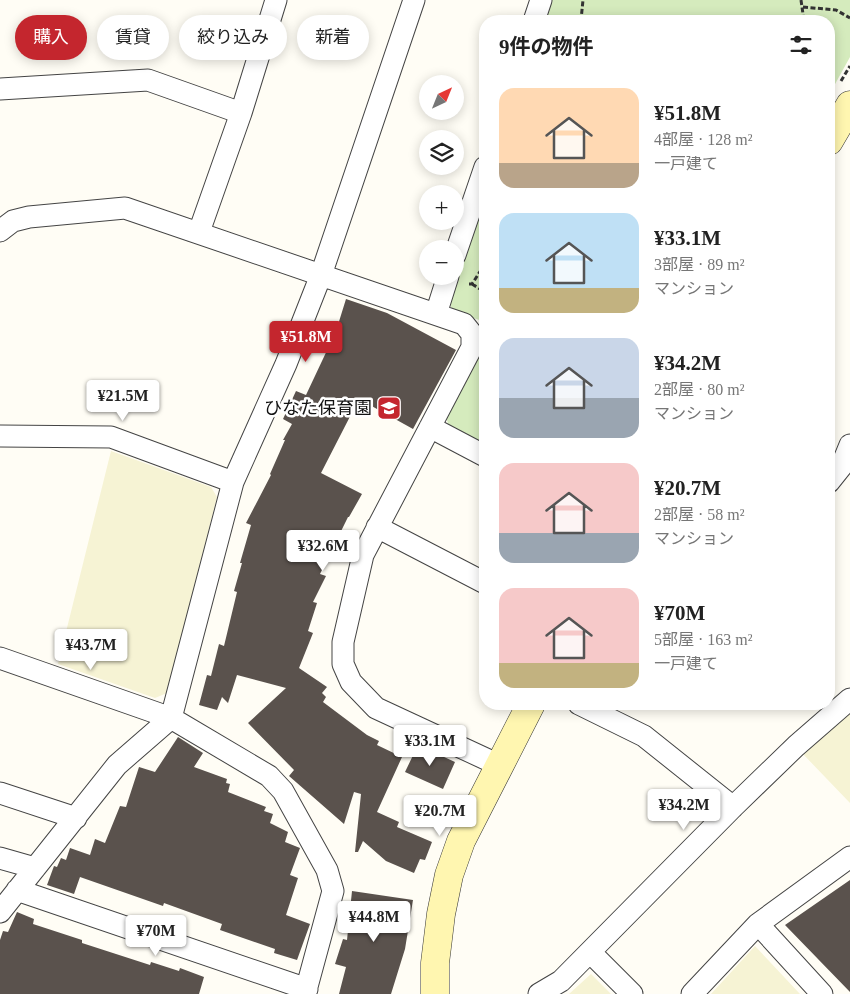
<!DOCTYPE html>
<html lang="ja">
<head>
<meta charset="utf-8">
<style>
  body { margin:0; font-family:"Times New Roman","Noto Sans JP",serif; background:#f6f6f6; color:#222; height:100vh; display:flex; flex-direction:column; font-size:19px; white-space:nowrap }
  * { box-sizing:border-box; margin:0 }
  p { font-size:16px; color:#767676 }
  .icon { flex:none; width:28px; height:28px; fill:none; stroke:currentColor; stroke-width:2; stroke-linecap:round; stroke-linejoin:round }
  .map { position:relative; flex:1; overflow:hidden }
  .sheet { position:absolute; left:479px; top:15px; width:356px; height:695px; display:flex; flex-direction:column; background:#fff; border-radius:20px; box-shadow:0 2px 12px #0003 }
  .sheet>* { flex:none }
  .banner { position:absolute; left:15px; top:15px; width:389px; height:45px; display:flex; gap:10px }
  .needle { width:32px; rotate:43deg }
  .buttons { position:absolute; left:419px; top:75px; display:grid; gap:10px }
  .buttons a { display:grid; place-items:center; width:45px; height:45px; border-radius:50%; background:#fff; box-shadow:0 2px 12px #0003; font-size:25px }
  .price { position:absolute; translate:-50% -42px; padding:0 11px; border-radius:5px; background:#fff; color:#222; font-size:16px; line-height:32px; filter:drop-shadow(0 1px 2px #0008) }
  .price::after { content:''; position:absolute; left:50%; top:30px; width:15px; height:11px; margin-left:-8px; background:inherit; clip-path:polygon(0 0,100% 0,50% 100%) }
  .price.active { background:#c4262e; color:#fff }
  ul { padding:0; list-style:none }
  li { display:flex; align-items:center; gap:15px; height:125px; padding:0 20px }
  li span { display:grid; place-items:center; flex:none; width:140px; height:100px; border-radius:15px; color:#555 }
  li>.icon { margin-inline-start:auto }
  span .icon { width:60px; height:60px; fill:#fffc; stroke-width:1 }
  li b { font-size:21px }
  h2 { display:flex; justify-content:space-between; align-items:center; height:60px; padding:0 20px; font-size:21px }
  .tag { padding:0 18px; border-radius:22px; background:#fff; box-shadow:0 2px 12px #0003; font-size:18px; line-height:45px }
  .tag.active { background:#c4262e; color:#fff }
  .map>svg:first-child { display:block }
  .farmland { fill:#f6f3d4 }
  .green { fill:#d5ebbd }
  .building { fill:#5a524d }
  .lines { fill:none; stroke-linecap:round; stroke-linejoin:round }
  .street-casing { stroke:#444; stroke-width:23 }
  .secondary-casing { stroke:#333; stroke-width:29 }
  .path { stroke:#333; stroke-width:3; stroke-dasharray:5 2.5; stroke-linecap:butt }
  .street { stroke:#fff; stroke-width:21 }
  .secondary { stroke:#fff6b0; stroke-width:28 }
  .labels { text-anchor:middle; stroke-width:5; stroke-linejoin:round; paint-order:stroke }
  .poi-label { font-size:18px; fill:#111; stroke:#fff; text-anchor:end }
</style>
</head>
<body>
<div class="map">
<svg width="850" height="994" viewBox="0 0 850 994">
  <rect width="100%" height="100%" fill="#fffdf5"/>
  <path class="farmland" d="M111 451 211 487 217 497 167 693 155 698 58 664Z
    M850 713V803L802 753Z
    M755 946 800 994H711Z
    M591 974 611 994H569Z"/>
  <path class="green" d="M551 0H850V57L829 95V21H544Z
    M485 192V322L453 311 448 300Z
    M485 337V444L448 425 446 414Z"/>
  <path class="building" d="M346 299 387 313 456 350 413 429 359 399 321 473 362 494 349 517H348L320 574 326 576 313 602 317 603 308 631 313 633 299 668 327 687 322 693 326 697 323 702 367 735 379 741 377 745 402 757 377 812 399 822 397 827 432 842 425 860 420 859 414 873 386 861 363 841 358 852H355L361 794 354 792 344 824 289 776 294 770 248 723 286 688 237 675 228 703 222 697 217 710 199 705 207 675 211 676 219 644 224 646 237 592 234 591 242 563H240L251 525 246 523 271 475 270 474 285 440H283L292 424 283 419 296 391 306 395 330 344H332Z
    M178 737 203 753 194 767 227 779 226 783 230 784 228 792 266 807 264 811 273 814 270 823 288 832 285 842 300 848 290 875 298 878 286 915 310 924 297 960 274 953 275 949 220 930 222 924 164 903 163 906 80 877 74 894 47 885 54 866 57 867 61 858 66 860 70 848 90 855 95 839 105 843 120 806 126 807 139 767 155 772Z
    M418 745 455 762 443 789 405 772Z
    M850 880V992L785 925Z
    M352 891 413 900 405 949 391 994H339L346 967 335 964 343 939 347 940Z
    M17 912 34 919 33 924 82 940V943L150 965 151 962 179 971 180 968 204 977 199 994H0V940L3 931 8 932Z"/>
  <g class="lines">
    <g class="street-casing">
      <path id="street" d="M534 21 541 0
        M0 89 148 80 241 113
        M0 231 13 221 29 217 125 208 464 324 472 334V347L363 555 343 642V664L351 682 376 708 501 766
        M199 232 241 113 276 0
        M455 255 485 167
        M436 314 448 276
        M430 427 485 456
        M0 436 111 437 233 482
        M829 482 841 467 850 445
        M377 527 485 583
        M0 658 171 718 269 776 283 791 327 870 333 891 305 994
        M579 704 644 736 733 807
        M0 793 76 818
        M0 858 35 868
        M17 890 307 989
        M0 912 117 765 171 718 233 482 286 364 321 275 414 0
        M758 924 822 994
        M591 953 632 994
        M539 994 561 981 733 807 796 746 850 699
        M692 994 758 924 850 857"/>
    </g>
    <g class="secondary-casing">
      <path id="secondary" d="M829 141 850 105
        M435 994V963L441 914 449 875 461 841 531 704"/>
    </g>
    <path class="path" d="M801 0 804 21
      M803 7 836 10 850 18
      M558 17 568 21 581 20 583 0
      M841 81 850 66
      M469 284H472L485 264
      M472 284 485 292"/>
    <use href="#street" class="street"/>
    <use href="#secondary" class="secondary"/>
  </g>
  <defs>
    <g id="school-square" transform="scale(1.25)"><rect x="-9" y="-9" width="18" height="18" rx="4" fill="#c4262e" stroke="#fff"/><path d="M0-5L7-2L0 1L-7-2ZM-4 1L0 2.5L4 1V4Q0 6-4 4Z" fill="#fff"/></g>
  </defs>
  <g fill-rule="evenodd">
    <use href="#school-square" x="389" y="408"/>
  </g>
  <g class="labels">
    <g class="poi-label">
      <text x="372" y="414">ひなた保育園</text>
    </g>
  </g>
</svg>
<div class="buttons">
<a><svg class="needle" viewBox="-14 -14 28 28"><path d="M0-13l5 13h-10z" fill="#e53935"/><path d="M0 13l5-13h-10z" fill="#767676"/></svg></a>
<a><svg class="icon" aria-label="layers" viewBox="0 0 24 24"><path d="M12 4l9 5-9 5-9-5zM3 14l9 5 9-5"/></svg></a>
<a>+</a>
<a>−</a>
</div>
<b class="price active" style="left:306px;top:363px">¥51.8M</b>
<b class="price" style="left:123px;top:422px">¥21.5M</b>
<b class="price" style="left:323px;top:572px">¥32.6M</b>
<b class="price" style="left:91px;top:671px">¥43.7M</b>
<b class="price" style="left:430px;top:767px">¥33.1M</b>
<b class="price" style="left:684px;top:831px">¥34.2M</b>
<b class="price" style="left:440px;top:837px">¥20.7M</b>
<b class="price" style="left:374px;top:943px">¥44.8M</b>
<b class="price" style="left:156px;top:957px">¥70M</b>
<div class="banner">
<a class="tag active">購入</a>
<a class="tag">賃貸</a>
<a class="tag">絞り込み</a>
<a class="tag">新着</a>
</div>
<section class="sheet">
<h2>9件の物件<svg class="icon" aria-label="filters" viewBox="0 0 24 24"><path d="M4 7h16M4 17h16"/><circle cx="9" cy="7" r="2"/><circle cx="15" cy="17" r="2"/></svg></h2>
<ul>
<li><span style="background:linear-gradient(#ffd9b3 75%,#b9a48a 0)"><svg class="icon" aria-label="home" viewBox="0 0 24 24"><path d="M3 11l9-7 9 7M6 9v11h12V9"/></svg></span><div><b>¥51.8M</b><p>4部屋 · 128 m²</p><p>一戸建て</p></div></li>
<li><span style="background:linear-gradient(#bfe0f5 75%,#c2b280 0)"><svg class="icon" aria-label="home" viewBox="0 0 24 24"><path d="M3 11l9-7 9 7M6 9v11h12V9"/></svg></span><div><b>¥33.1M</b><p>3部屋 · 89 m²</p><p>マンション</p></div></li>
<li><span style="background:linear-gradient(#c9d6e8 60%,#9aa5b1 0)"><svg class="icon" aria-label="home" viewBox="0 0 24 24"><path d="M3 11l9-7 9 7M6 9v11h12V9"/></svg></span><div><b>¥34.2M</b><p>2部屋 · 80 m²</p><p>マンション</p></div></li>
<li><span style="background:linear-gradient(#f6c9c9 70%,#9aa5b1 0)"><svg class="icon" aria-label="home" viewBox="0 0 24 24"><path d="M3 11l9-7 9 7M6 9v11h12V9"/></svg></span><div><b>¥20.7M</b><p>2部屋 · 58 m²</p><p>マンション</p></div></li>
<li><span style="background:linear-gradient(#f6c9c9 75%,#c2b280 0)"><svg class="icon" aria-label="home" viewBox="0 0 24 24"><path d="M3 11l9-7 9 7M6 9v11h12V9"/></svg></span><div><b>¥70M</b><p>5部屋 · 163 m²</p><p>一戸建て</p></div></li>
</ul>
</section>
</div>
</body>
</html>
